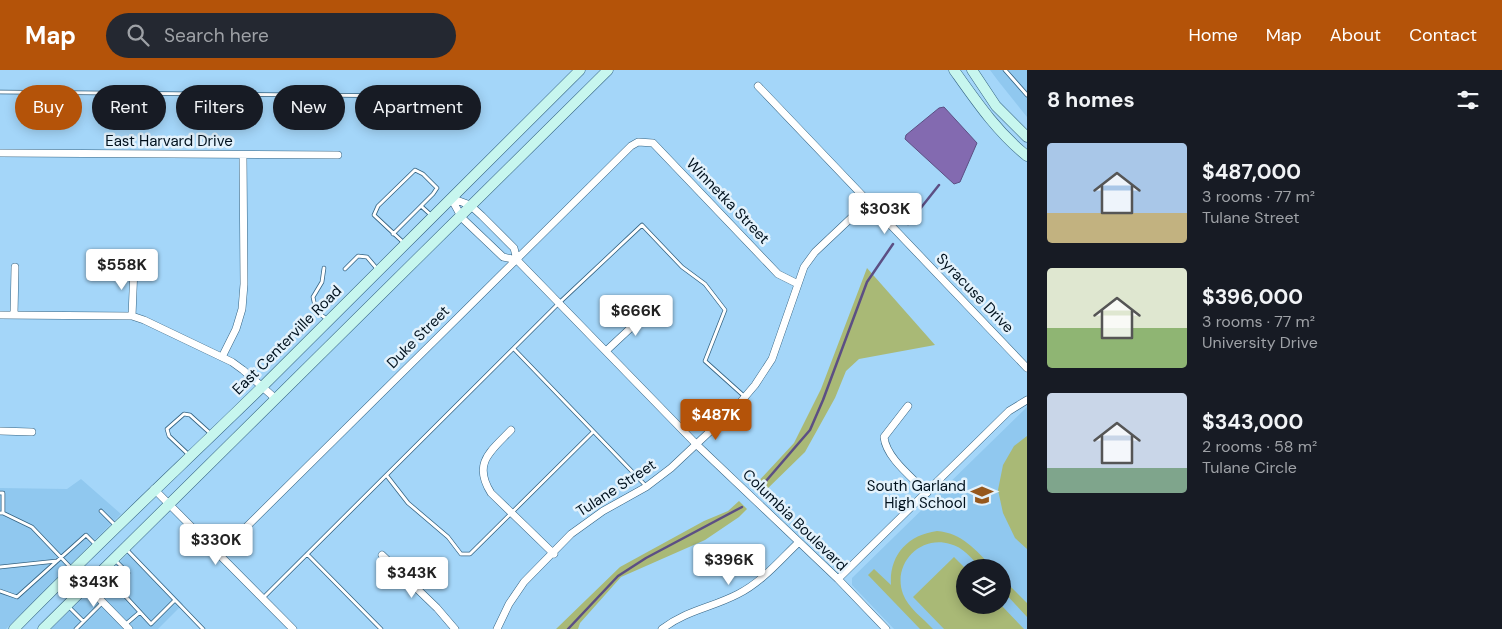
<!DOCTYPE html>
<html lang="en">
<head>
<meta charset="utf-8">
<style>
  body { margin:0; font-family:"DM Sans",sans-serif; background:#242831; color:#f1f3f6; height:100vh; display:flex; flex-direction:column; font-size:19px; white-space:nowrap }
  * { box-sizing:border-box; margin:0 }
  p { font-size:16px; color:#9ea1a6 }
  .icon { flex:none; width:28px; height:28px; fill:none; stroke:currentColor; stroke-width:2; stroke-linecap:round; stroke-linejoin:round }
  .map { position:relative; flex:1; overflow:hidden }
  .panel { display:flex; flex-direction:column; background:#171b24; width:475px }
  .panel>* { flex:none }
  .guide { position:absolute; left:15px; top:15px; width:475px; height:45px; display:flex; gap:10px }
  .controls { position:absolute; left:956px; top:489px; display:grid; gap:10px }
  .controls a { display:grid; place-items:center; width:55px; height:55px; border-radius:50%; background:#171b24; box-shadow:0 2px 12px #0003; font-size:25px }
  .price { position:absolute; translate:-50% -42px; padding:0 11px; border-radius:5px; background:#fff; color:#222; font-size:16px; line-height:32px; filter:drop-shadow(0 1px 2px #0008) }
  .price::after { content:''; position:absolute; left:50%; top:30px; width:15px; height:11px; margin-left:-8px; background:inherit; clip-path:polygon(0 0,100% 0,50% 100%) }
  .price.current { background:#b45309; color:#fff }
  ul { padding:0; list-style:none }
  li { display:flex; align-items:center; gap:15px; height:125px; padding:0 20px }
  li span { display:grid; place-items:center; flex:none; width:140px; height:100px; border-radius:5px; color:#555 }
  li>.icon { margin-inline-start:auto }
  span .icon { width:60px; height:60px; fill:#fffc; stroke-width:1 }
  li b { font-size:21px }
  h2 { display:flex; justify-content:space-between; align-items:center; height:60px; padding:0 20px; font-size:21px }
  .chip { padding:0 18px; border-radius:22px; background:#171b24; box-shadow:0 2px 12px #0003; font-size:18px; line-height:45px }
  .chip.current { background:#b45309; color:#fff }
  header { display:flex; align-items:center; gap:30px; box-sizing:border-box; height:70px; padding:0 25px; background:#b45309; color:#fff }
  header strong { font-size:24px }
  nav { display:flex; gap:28px; margin-inline-start:auto; font-size:18px }
  .search { width:350px; height:45px; background:#242831; display:flex; align-items:center; gap:12px; box-sizing:border-box; padding:0 18px; border-radius:28px; color:#9ea1a6; font-size:19px }
  main { display:flex; flex:1; min-height:0 }
  .map>svg:first-child { display:block }
  .built { fill:#90c8ef; fill-rule:evenodd }
  .green { fill:#a9b976 }
  .water { fill:#836ab0; stroke:#5c4f84 }
  .lines { fill:none; stroke-linecap:round; stroke-linejoin:round }
  .stream { stroke:#5c4f84; stroke-width:2.5 }
  .service-casing { stroke:#346382; stroke-width:4.5 }
  .minor-casing { stroke:#346382; stroke-width:8 }
  .secondary-casing { stroke:#346382; stroke-width:11 }
  .service { stroke:#fff; stroke-width:3 }
  .minor { stroke:#fff; stroke-width:7 }
  .secondary { stroke:#c7f6ee; stroke-width:10 }
  .labels { text-anchor:middle; stroke-width:5; stroke-linejoin:round; paint-order:stroke }
  .street-label { font-size:15px; fill:#01111d; stroke:#e3f2fc }
  .poi-label { font-size:15px; fill:#01111d; stroke:#e3f2fc; text-anchor:end }
</style>
</head>
<body>
<header>
<strong>Map</strong>
<div class="search"><svg class="icon" aria-label="search" viewBox="0 0 24 24"><circle cx="10" cy="10" r="6"/><path d="M15 15l6 6"/></svg>Search here</div>
<nav><a>Home</a><a>Map</a><a>About</a><a>Contact</a></nav>
</header>
<main>
<div class="map">
<svg width="1027" height="559" viewBox="0 0 1027 559">
  <rect width="100%" height="100%" fill="#a4d6f9"/>
  <path class="built" d="M990 0H1027V47L999 12Z
    M1027 337V559H894L852 515V508ZM965 498H1002V535H965Z
    M81 409 121 444 6 559H0V418L67 419Z
    M131 481 183 534 158 559H51Z"/>
  <path class="green" d="M867 198 935 275 859 289 846 301 835 328 805 382 762 424 755 415 794 373 821 319Z
    M1027 366V479L1015 468 1003 443 998 420 1003 395 1014 376Z
    M739 431 747 439 739 447 705 470 621 507 580 553 578 559H556L620 497 704 451 728 441Z
    M937 461C962 463 976 480 992 497H980C971 488 963 477 950 474 920 465 892 494 903 524 908 538 923 548 933 559H920L868 505 874 499 891 515C889 486 907 465 937 461Z
    M954 487 965 498V535H1001L1024 559H944L913 527Z
    M1002 508 1027 533V547L1003 521Z"/>
  <path class="water" d="M944 37 977 73 960 112 954 114 905 69 906 65 939 38Z"/>
  <g class="lines">
    <path class="stream" d="M908 154 939 115
      M760 418 810 360 823 330 867 212 893 174
      M568 559 618 506 646 488 742 437"/>
    <g class="service-casing">
      <path id="service" d="M1005 0 1027 25
        M0 22 414 26
        M421 136 432 146
        M393 164 433 124 437 118 423 104 415 100 378 136 374 145 405 174
        M324 198 322 212 313 227 316 241 328 250
        M345 199 358 186 367 187 378 200
        M514 279 646 416
        M189 385 169 366 167 359 184 344 190 345 211 364
        M387 406 408 433 448 467 461 484H470L593 362
        M0 423H3V443H0
        M101 441 116 456
        M3 443 32 457 72 499
        M127 480 203 559
        M307 484 381 559
        M116 491 128 503 115 515 151 554 175 530
        M0 497 57 491
        M0 521 17 527 86 465 96 475
        M263 528 559 233 642 155 682 197 705 214 725 240 705 291 744 326
        M69 537 83 551
        M126 554 140 542
        M76 559 102 533"/>
    </g>
    <g class="minor-casing">
      <path id="minor" d="M758 16 1027 298
        M0 83 338 85
        M451 128 470 135 482 146 514 178 517 190 503 187 462 148Z
        M517 190 697 375 838 509 886 559
        M0 245 132 246 144 250 232 292 243 300 276 329
        M14 245 15 197
        M132 246 134 197
        M606 281 652 238
        M222 287 236 259 242 239 244 214 243 85
        M908 336 884 367C886 388 913 408 927 423
        M511 360C491 381 472 393 491 423L554 484
        M0 361 32 362
        M154 419 293 559
        M219 484 631 76 638 72 653 73 778 204 798 214
        M382 485 437 538 455 559
        M66 505 86 515 129 559
        M838 509 1009 341 1027 330
        M497 559 509 534 524 512 571 464 603 441 646 417 671 398 738 335 755 315 772 289 804 197 815 182 868 132
        M662 559C687 540 711 538 738 524 762 512 780 490 799 472"/>
    </g>
    <g class="secondary-casing">
      <path id="secondary" d="M954 0C976 31 997 62 1027 86
        M972 0 996 36 1027 67
        M14 559C95 476 180 397 263 316 369 211 474 105 580 0
        M43 559 608 0"/>
    </g>
    <use href="#service" class="service"/>
    <use href="#minor" class="minor"/>
    <use href="#secondary" class="secondary"/>
  </g>
  <defs>
    <g id="school-bare" transform="scale(1.725)"><path d="M0-5L7-2L0 1L-7-2ZM-4 1L0 2.5L4 1V4Q0 6-4 4Z" fill="#96581d" stroke="#e3f2fc" stroke-width="2.5" paint-order="stroke"/></g>
  </defs>
  <g fill-rule="evenodd">
    <use href="#school-bare" x="982" y="425"/>
  </g>
  <g class="labels">
    <g class="street-label">
      <text x="169" y="76">East Harvard Drive</text>
      <text transform="translate(728 131) rotate(46)" y="5">Winnetka Street</text>
      <text transform="translate(975 223) rotate(46)" y="5">Syracuse Drive</text>
      <text transform="translate(418 267) rotate(-45)" y="5">Duke Street</text>
      <text transform="translate(287 270) rotate(-45)" y="5">East Centerville Road</text>
      <text transform="translate(616 418) rotate(-33)" y="5">Tulane Street</text>
      <text transform="translate(795 450) rotate(44)" y="5">Columbia Boulevard</text>
    </g>
    <g class="poi-label">
      <text x="966" y="421">South Garland<tspan x="966" dy="17">High School</tspan></text>
    </g>
  </g>
</svg>
<div class="controls">
<a><svg class="icon" aria-label="layers" viewBox="0 0 24 24"><path d="M12 4l9 5-9 5-9-5zM3 14l9 5 9-5"/></svg></a>
</div>
<b class="price" style="left:885px;top:165px">$303K</b>
<b class="price" style="left:122px;top:221px">$558K</b>
<b class="price" style="left:636px;top:267px">$666K</b>
<b class="price current" style="left:716px;top:371px">$487K</b>
<b class="price" style="left:216px;top:496px">$330K</b>
<b class="price" style="left:729px;top:516px">$396K</b>
<b class="price" style="left:412px;top:529px">$343K</b>
<b class="price" style="left:94px;top:538px">$343K</b>
<div class="guide">
<a class="chip current">Buy</a>
<a class="chip">Rent</a>
<a class="chip">Filters</a>
<a class="chip">New</a>
<a class="chip">Apartment</a>
</div>
</div>
<section class="panel">
<h2>8 homes<svg class="icon" aria-label="filters" viewBox="0 0 24 24"><path d="M4 7h16M4 17h16"/><circle cx="9" cy="7" r="2"/><circle cx="15" cy="17" r="2"/></svg></h2>
<ul>
<li><span style="background:linear-gradient(#a9c7e8 70%,#c2b280 0)"><svg class="icon" aria-label="home" viewBox="0 0 24 24"><path d="M3 11l9-7 9 7M6 9v11h12V9"/></svg></span><div><b>$487,000</b><p>3 rooms · 77 m²</p><p>Tulane Street</p></div></li>
<li><span style="background:linear-gradient(#dfe7d0 60%,#8fb573 0)"><svg class="icon" aria-label="home" viewBox="0 0 24 24"><path d="M3 11l9-7 9 7M6 9v11h12V9"/></svg></span><div><b>$396,000</b><p>3 rooms · 77 m²</p><p>University Drive</p></div></li>
<li><span style="background:linear-gradient(#c9d6e8 75%,#7fa58c 0)"><svg class="icon" aria-label="home" viewBox="0 0 24 24"><path d="M3 11l9-7 9 7M6 9v11h12V9"/></svg></span><div><b>$343,000</b><p>2 rooms · 58 m²</p><p>Tulane Circle</p></div></li>
</ul>
</section>
</main>
</body>
</html>
